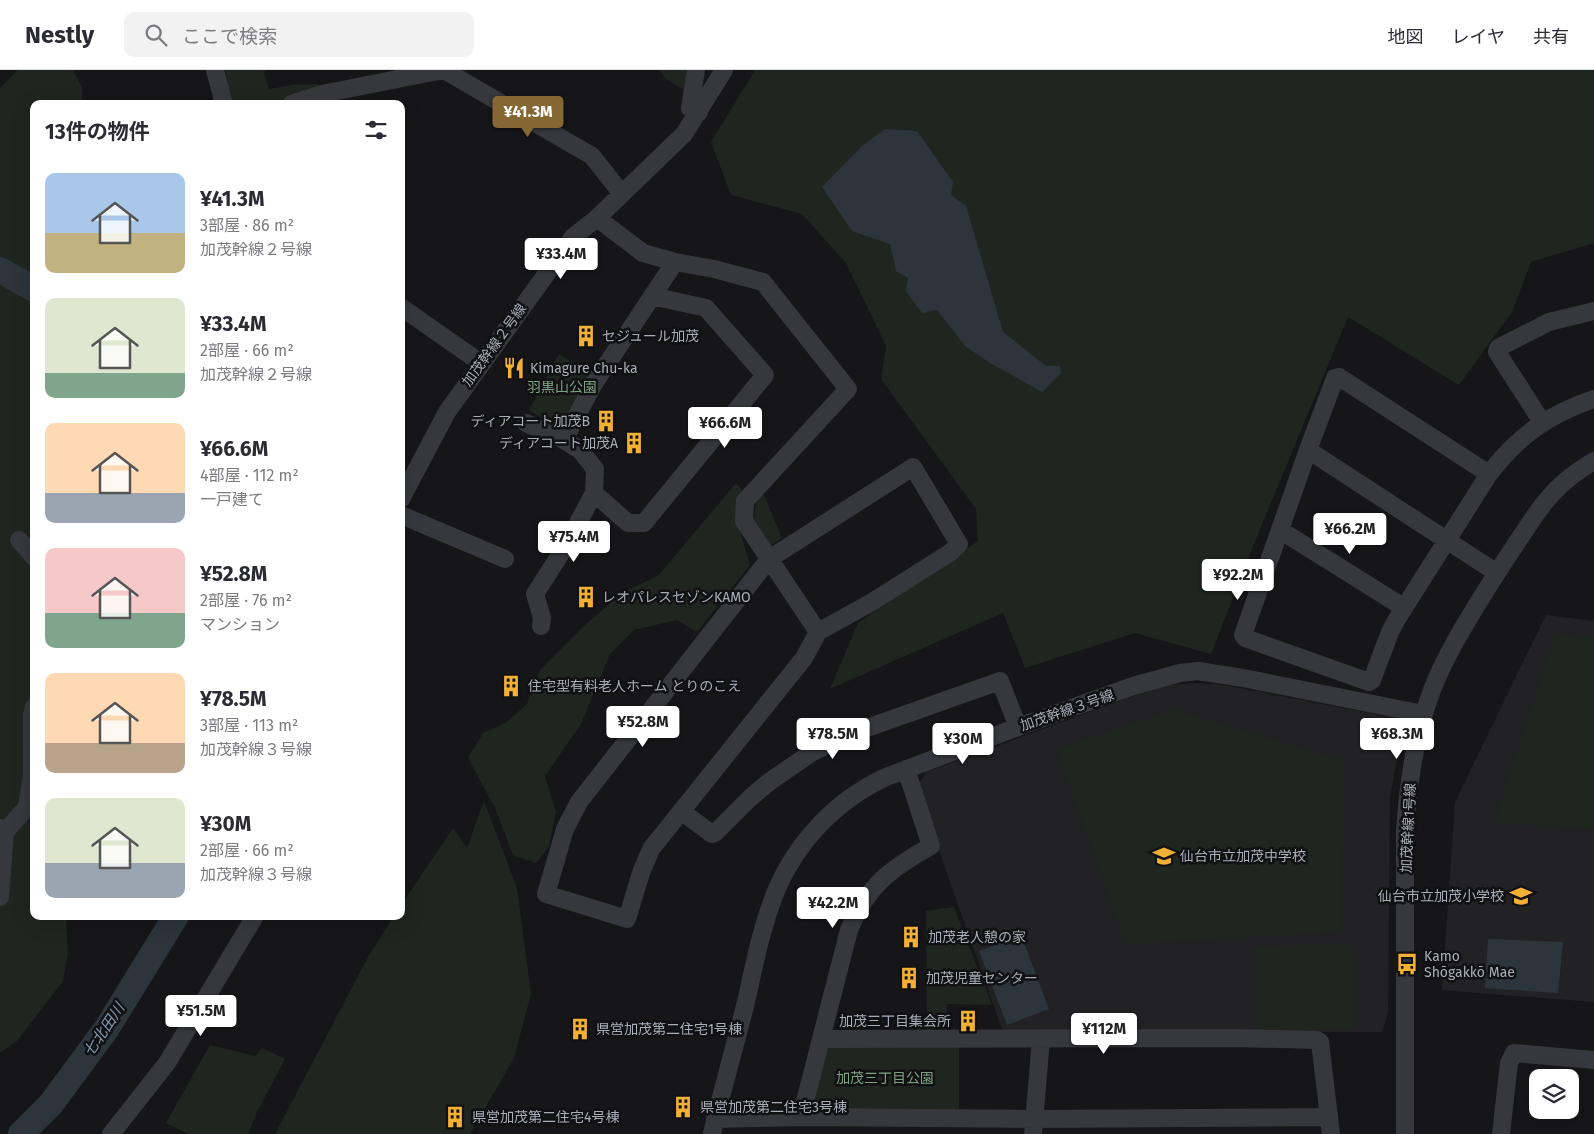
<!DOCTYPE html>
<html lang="ja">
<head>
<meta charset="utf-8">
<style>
  body { margin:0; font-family:"Fira Sans","Noto Sans JP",sans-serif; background:#f2f2f3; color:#2b2b33; height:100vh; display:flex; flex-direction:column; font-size:19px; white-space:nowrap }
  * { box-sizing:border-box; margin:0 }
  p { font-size:16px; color:#7c7c81 }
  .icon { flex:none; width:28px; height:28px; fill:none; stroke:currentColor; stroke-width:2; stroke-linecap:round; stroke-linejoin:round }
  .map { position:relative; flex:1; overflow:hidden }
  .drawer { position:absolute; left:30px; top:30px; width:375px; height:820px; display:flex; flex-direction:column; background:#fff; border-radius:10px; box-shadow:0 5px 20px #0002 }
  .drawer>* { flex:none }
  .tools { position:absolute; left:1529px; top:999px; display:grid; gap:10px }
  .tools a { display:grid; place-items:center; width:50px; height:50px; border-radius:10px; background:#fff; box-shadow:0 5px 20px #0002; font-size:25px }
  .price { position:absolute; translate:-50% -42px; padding:0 11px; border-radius:5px; background:#fff; color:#222; font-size:16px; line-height:32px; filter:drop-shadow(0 1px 2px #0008) }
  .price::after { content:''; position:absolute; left:50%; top:30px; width:15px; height:11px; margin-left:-8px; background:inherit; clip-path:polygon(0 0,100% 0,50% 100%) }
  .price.selected { background:#856733; color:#fff }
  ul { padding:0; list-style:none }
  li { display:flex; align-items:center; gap:15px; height:125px; padding:0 15px }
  li span { display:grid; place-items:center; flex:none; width:140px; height:100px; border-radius:10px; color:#555 }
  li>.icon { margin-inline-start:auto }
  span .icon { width:60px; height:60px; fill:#fffc; stroke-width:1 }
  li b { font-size:21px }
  h2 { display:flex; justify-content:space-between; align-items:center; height:60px; padding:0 15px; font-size:21px }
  header { display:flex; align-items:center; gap:30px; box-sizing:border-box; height:70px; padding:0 25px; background:#fff; border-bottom:1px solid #e1e1e2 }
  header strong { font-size:24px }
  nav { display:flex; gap:28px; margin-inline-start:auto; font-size:18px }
  .search { width:350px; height:45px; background:#f2f2f3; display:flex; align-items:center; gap:12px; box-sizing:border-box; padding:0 18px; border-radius:10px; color:#7c7c81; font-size:19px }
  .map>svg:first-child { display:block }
  .built { fill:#222225 }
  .green { fill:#1e261f }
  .water { fill:#2c353c }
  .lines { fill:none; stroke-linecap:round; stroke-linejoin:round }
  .river { stroke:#2c353c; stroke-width:26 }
  .minor { stroke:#37383d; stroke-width:18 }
  .labels { text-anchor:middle; stroke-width:5; stroke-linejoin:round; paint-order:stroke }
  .poi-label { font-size:14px; fill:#a8adb8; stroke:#111113; text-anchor:start }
  .street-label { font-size:14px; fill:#a8adb8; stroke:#111113 }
  .park-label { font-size:14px; fill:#7fa381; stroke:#111113 }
  .water-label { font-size:15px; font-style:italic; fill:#7f9bb3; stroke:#111113 }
</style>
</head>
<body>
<header>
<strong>Nestly</strong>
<div class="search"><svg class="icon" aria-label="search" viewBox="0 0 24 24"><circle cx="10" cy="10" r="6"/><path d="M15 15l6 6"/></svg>ここで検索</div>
<nav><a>地図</a><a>レイヤ</a><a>共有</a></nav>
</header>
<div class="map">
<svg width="1594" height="1064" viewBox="0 0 1594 1064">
  <rect width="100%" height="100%" fill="#161618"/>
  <path class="built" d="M1546 545 1594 551V932L1442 920 1455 732Z
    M1195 613 1224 615 1394 648 1402 660 1390 728 1388 943 1382 962H1003L944 795 918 716 926 702 1152 619 1169 615Z"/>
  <path class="green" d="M18 0H73L82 17V34H34V846H66L68 883 63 911 17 971 0 983V18Z
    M225 0H265L264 4 269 19 292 15 319 14 320 19 270 34H233Z
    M660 0H689L685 20 665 9Z
    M755 0H1594V173L1531 192 1512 242 1459 315 1348 247 1254 474 1211 584 1135 563 1025 598 1003 543 830 619 858 553 978 471 976 439 881 309 886 276 846 193 802 144 731 125 711 72Z
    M559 284 590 304 564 353 553 355 529 340Z
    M736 413 743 421 736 447 750 495 697 562 677 550 634 560 610 584 581 654 545 706 556 742 549 777 536 793 513 785 495 738 468 688 483 663 507 652 527 634 540 600 585 555 622 523 659 505Z
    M763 423 782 468 770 476 753 455 756 431Z
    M1555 564 1594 569V759L1494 753Z
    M1173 639 1344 691 1341 862 1125 874 1057 679Z
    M484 731 517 818 531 924 514 988 470 1064H275L368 887 394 846H401V835L453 758 467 778Z
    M954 837 992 935 947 934 945 958 927 960 926 841Z
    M1352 872 1354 959 1257 962 1255 877Z
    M959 974V1042H818L811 1033 825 981 834 975Z
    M210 975 255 986 262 978 285 989 257 1042 248 1064H188L166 1053Z"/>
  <path class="water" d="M885 59 917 61 953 112 951 125 966 136 1003 262 1046 296H1060L1061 303 1042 322 990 293 965 276 937 240 922 243 906 221 908 208 896 201 890 174 852 161 822 117 863 75Z
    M1021 865 1049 939 1007 955 979 881Z
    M1488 869 1563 872 1558 923 1485 918Z"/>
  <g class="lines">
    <path class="river" d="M0 200 34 219
      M21 1064 51 1034 107 958 176 846"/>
    <path class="minor" d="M215 0 224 34
      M444 0 592 86 622 124
      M696 0 690 38 699 42
      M291 34 322 24 443 0
      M675 192 714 199 763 212 848 319 745 431 744 451 818 562
      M401 237 481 293
      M1542 352 1497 282 1498 278 1549 252 1594 241
      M526 353 564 370 593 315 675 192 643 183 597 148
      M564 370 580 380 595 399 594 423 628 453H644L765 305 706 238 652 226
      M1308 380 1497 503
      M913 397 959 474 951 482 872 532 818 562 804 588 651 779 641 803 627 849 546 824 565 759 579 732 769 489Z
      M1489 404 1339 307 1335 308 1308 380 1243 565 1245 568 1369 612 1372 610 1390 562 1397 549 1489 404C1518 366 1549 344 1594 329
      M401 429 447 342 573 167 597 148 684 64 724 0
      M401 445 505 489
      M1280 460 1403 537
      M19 470 34 487
      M541 556 542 548 535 524 565 477 594 423
      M681 741 712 764 715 763 750 728 769 712 811 683 850 664 1000 611 1018 657
      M0 758 5 762 0 827
      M5 762 27 737 32 706V645L34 637
      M822 969 1236 968 1317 970 1320 972 1331 1064
      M801 1047 849 860C867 816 890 799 931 776L906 699
      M715 1049 801 1047 1034 1049 1329 1047
      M111 1064 167 993 255 846
      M712 1064C722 1020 735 976 746 932 754 896 761 860 774 826 795 773 835 731 886 707L1018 657 1133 616 1180 603 1198 601 1243 608 1423 644
      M1033 1064 1041 969
      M1405 1064V761C1408 714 1415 664 1432 620 1444 589 1461 561 1478 533 1496 504 1515 475 1534 447 1551 422 1568 406 1594 391
      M1501 1064 1509 993 1514 983 1594 990"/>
  </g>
  <defs>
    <g id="building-bare" transform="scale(1.725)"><path d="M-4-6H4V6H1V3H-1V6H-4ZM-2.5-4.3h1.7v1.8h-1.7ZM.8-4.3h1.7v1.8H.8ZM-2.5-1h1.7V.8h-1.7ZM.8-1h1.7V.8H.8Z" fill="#f2b134" stroke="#111113" stroke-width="2.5" paint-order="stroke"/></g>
    <g id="restaurant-bare" transform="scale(1.725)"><path d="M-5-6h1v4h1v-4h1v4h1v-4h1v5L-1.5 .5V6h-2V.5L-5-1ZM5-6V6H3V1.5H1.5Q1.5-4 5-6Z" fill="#f2b134" stroke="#111113" stroke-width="2.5" paint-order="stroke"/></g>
    <g id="school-bare" transform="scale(1.725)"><path d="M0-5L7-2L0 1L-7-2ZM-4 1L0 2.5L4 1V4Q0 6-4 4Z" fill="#f2b134" stroke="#111113" stroke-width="2.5" paint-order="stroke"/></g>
    <g id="bus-bare" transform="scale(1.725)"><path d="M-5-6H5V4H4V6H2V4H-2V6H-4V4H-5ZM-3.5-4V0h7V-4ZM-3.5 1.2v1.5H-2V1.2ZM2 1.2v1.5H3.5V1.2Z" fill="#f2b134" stroke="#111113" stroke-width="2.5" paint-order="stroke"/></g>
  </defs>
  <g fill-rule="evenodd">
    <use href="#building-bare" x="586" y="266"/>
    <use href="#restaurant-bare" x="514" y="298"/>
    <use href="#building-bare" x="606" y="351"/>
    <use href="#building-bare" x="634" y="373"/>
    <use href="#building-bare" x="586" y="527"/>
    <use href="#building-bare" x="511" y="616"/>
    <use href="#school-bare" x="1164" y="786"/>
    <use href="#school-bare" x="1521" y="826"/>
    <use href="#building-bare" x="911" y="867"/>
    <use href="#bus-bare" x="1407" y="894"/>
    <use href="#building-bare" x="909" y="908"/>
    <use href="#building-bare" x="968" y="951"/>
    <use href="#building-bare" x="580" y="959"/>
    <use href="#building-bare" x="683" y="1037"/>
    <use href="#building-bare" x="455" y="1047"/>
  </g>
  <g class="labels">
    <g class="poi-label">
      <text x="602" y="271">セジュール加茂</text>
      <text x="530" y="303">Kimagure Chu-ka</text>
      <text x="590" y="356" text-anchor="end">ディアコート加茂B</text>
      <text x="618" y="378" text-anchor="end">ディアコート加茂A</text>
      <text x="602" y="532">レオパレスセゾンKAMO</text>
      <text x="528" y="621">住宅型有料老人ホーム とりのこえ</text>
      <text x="1180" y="791">仙台市立加茂中学校</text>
      <text x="1504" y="831" text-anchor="end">仙台市立加茂小学校</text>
      <text x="928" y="872">加茂老人憩の家</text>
      <text x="1424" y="891">Kamo<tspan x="1424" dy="16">Shōgakkō Mae</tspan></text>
      <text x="926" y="913">加茂児童センター</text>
      <text x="951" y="956" text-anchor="end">加茂三丁目集会所</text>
      <text x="596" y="964">県営加茂第二住宅1号棟</text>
      <text x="700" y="1042">県営加茂第二住宅3号棟</text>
      <text x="472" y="1052">県営加茂第二住宅4号棟</text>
    </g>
    <g class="street-label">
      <text transform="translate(494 275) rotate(-54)" y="5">加茂幹線２号線</text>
      <text transform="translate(1067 640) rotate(-19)" y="5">加茂幹線３号線</text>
      <text transform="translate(1408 758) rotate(-87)" y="5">加茂幹線1号線</text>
    </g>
    <g class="park-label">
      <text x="562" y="322">羽黒山公園</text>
      <text x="885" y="1013">加茂三丁目公園</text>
    </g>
    <g class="water-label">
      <text transform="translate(104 960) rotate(-56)" y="5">七北田川</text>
    </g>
  </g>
</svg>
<div class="tools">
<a><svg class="icon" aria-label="layers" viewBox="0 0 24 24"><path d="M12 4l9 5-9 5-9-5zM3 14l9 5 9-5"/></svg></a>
</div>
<b class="price selected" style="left:528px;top:68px">¥41.3M</b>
<b class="price" style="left:561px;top:210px">¥33.4M</b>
<b class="price" style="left:725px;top:379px">¥66.6M</b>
<b class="price" style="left:1350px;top:485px">¥66.2M</b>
<b class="price" style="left:574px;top:493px">¥75.4M</b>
<b class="price" style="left:1238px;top:531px">¥92.2M</b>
<b class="price" style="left:643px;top:678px">¥52.8M</b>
<b class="price" style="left:833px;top:690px">¥78.5M</b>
<b class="price" style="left:1397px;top:690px">¥68.3M</b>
<b class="price" style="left:963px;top:695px">¥30M</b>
<b class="price" style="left:833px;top:859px">¥42.2M</b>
<b class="price" style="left:201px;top:967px">¥51.5M</b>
<b class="price" style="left:1104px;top:985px">¥112M</b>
<section class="drawer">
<h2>13件の物件<svg class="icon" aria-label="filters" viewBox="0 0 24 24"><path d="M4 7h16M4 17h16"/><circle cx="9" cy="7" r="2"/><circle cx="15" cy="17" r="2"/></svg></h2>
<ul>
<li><span style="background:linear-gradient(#a9c7e8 60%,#c2b280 0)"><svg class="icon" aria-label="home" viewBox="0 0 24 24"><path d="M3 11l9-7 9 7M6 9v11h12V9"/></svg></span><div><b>¥41.3M</b><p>3部屋 · 86 m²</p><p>加茂幹線２号線</p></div></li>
<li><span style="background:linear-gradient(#dfe7d0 75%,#7fa58c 0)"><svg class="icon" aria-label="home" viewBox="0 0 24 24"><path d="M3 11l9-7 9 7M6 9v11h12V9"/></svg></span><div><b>¥33.4M</b><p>2部屋 · 66 m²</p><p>加茂幹線２号線</p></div></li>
<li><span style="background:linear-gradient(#ffd9b3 70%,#9aa5b1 0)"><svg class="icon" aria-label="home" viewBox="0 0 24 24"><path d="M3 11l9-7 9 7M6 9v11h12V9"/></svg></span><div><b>¥66.6M</b><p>4部屋 · 112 m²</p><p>一戸建て</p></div></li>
<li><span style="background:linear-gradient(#f6c9c9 65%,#7fa58c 0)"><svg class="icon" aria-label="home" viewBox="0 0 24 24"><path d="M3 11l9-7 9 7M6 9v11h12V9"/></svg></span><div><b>¥52.8M</b><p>2部屋 · 76 m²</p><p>マンション</p></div></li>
<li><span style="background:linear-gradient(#ffd9b3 70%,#b9a48a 0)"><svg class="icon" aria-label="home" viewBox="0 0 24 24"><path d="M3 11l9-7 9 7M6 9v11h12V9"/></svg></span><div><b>¥78.5M</b><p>3部屋 · 113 m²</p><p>加茂幹線３号線</p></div></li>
<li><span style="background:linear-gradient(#dfe7d0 65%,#9aa5b1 0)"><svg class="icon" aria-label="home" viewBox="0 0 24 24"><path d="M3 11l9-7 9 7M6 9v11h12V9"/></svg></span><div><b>¥30M</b><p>2部屋 · 66 m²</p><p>加茂幹線３号線</p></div></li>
</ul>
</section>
</div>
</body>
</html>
